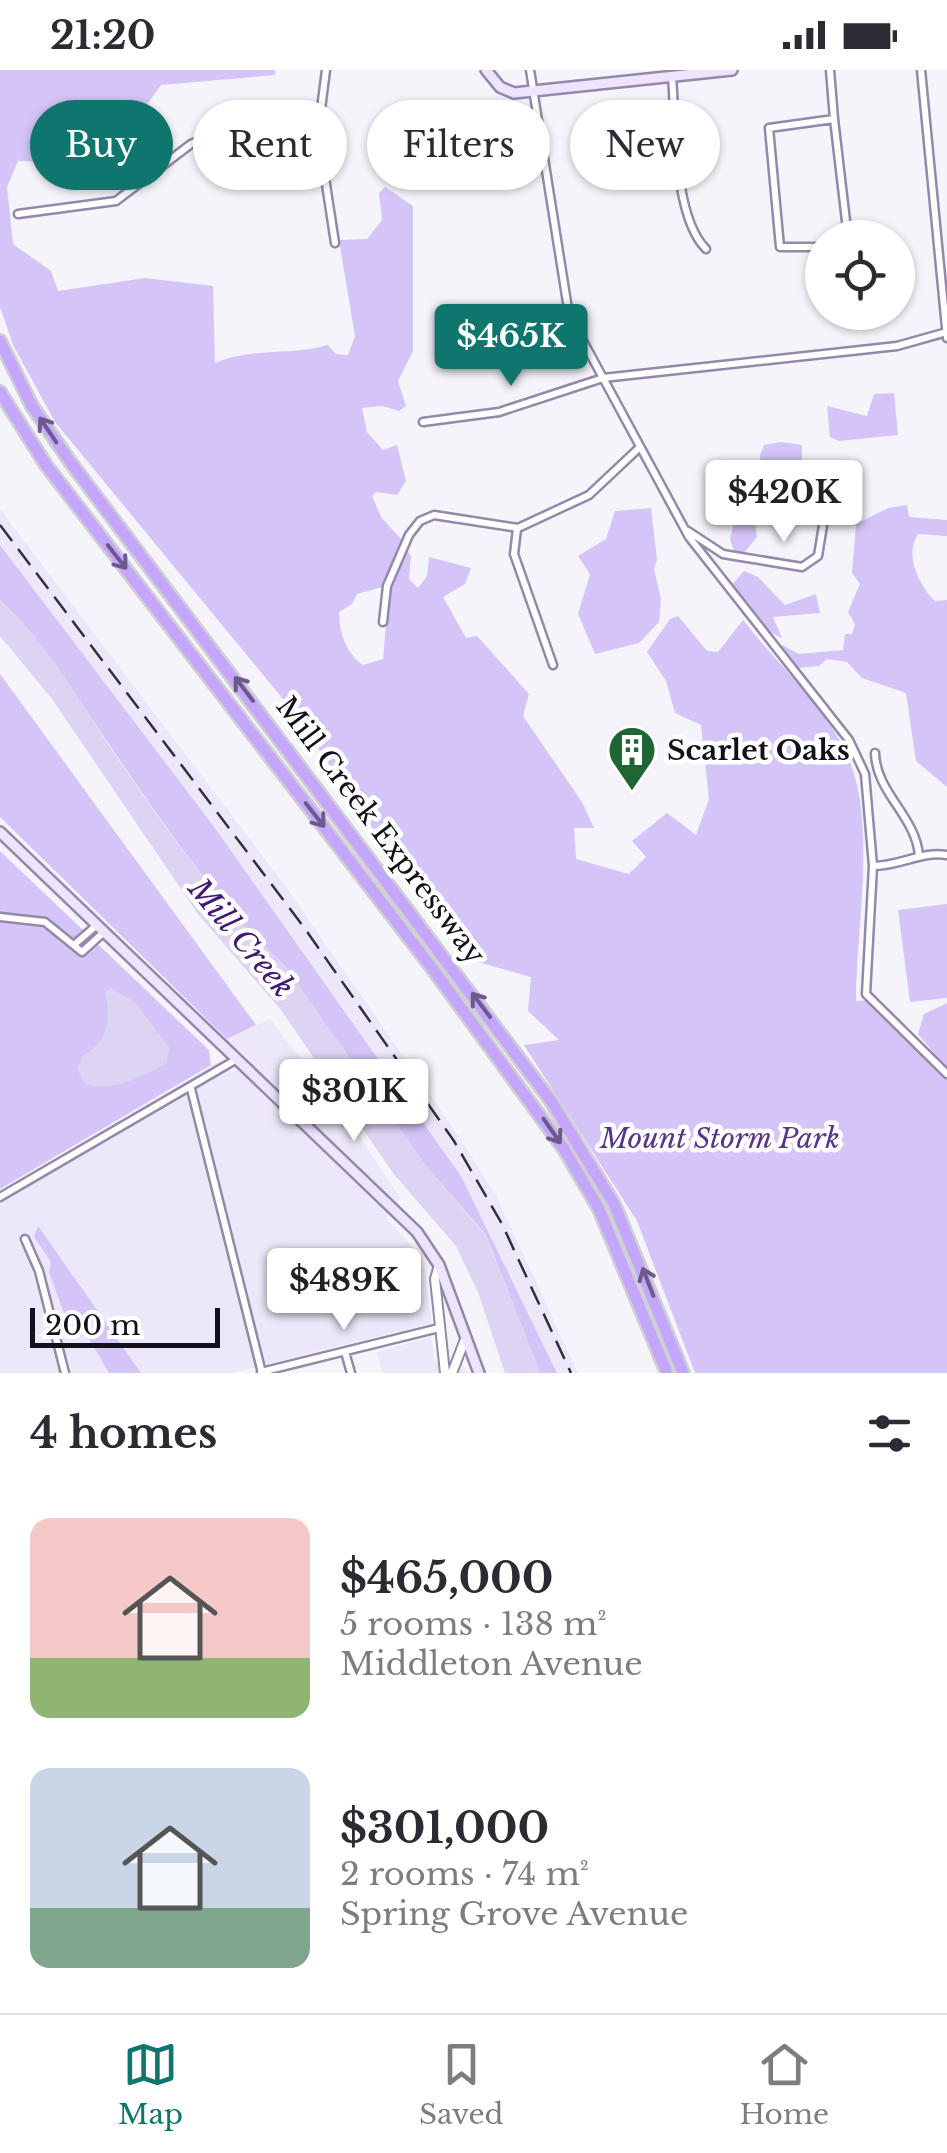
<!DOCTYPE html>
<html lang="en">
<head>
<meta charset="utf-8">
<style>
  body { margin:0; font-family:"Libre Baskerville",serif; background:#f7f7f7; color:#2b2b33; height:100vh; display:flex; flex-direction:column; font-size:38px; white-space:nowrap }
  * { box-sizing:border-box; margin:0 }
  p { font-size:32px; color:#7c7c81 }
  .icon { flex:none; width:55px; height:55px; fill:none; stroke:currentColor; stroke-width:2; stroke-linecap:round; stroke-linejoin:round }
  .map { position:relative; height:1303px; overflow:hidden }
  .panel { display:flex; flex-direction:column; background:#fff; flex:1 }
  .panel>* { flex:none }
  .top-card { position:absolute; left:30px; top:30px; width:888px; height:90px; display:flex; gap:20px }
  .buttons { position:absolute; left:805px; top:150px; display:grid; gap:20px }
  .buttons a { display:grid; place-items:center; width:110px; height:110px; border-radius:50%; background:#fff; box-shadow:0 2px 8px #0004; font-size:50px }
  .scale { position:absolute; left:30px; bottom:25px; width:190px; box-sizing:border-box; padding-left:10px; border:5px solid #130f1b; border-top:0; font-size:28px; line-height:35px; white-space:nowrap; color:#130f1b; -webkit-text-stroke:8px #fff; paint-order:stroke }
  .price { position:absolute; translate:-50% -85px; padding:0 22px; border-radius:10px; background:#fff; color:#222; font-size:32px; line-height:65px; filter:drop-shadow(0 2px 5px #0008) }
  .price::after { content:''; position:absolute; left:50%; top:60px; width:30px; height:22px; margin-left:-15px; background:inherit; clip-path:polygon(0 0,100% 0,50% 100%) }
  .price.selected { background:#0f766e; color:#fff }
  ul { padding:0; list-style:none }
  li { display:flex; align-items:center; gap:30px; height:250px; padding:0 30px }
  li span { display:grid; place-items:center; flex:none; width:280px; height:200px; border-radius:20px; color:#555 }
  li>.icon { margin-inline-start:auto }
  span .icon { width:120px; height:120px; fill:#fffc; stroke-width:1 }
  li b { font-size:42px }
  h2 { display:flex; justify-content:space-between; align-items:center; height:120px; padding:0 30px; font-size:42px }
  .chip { padding:0 35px; border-radius:45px; background:#fff; box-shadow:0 2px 8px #0004; font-size:35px; line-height:90px }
  .chip.selected { background:#0f766e; color:#fff }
  .status { display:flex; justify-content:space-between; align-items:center; height:70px; padding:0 50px; background:#fff; direction:ltr }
  .status svg { height:28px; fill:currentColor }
  .tabs { display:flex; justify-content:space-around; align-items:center; height:140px; border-top:2px solid #e1e1e2; background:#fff; font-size:28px; color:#7c7c81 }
  .tabs a { display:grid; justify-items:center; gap:5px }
  .tabs .selected { color:#0f766e }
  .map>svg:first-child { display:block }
  .built { fill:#ede8f9 }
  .green { fill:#d4c4f7 }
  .water { fill:#ddd3f3 }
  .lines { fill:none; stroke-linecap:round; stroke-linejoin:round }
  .minor-casing { stroke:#9489aa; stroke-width:11 }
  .tertiary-casing { stroke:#9489aa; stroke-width:12 }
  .secondary-casing { stroke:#9489aa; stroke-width:14 }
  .motorway-casing { stroke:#d0cfd1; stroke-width:16 }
  .minor { stroke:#fff; stroke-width:6 }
  .tertiary { stroke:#fff; stroke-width:8 }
  .secondary { stroke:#eee4fe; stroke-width:9 }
  .motorway { stroke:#c5a6fd; stroke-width:11 }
  .rail { stroke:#33303b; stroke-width:2.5; stroke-dasharray:20 10; stroke-linecap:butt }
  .oneway { stroke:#6c5a8c }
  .labels { text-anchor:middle; stroke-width:9; stroke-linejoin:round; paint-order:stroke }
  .poi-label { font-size:28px; font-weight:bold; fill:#130f1b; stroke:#fff; text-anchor:start }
  .street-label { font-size:28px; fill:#130f1b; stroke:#fff }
  .park-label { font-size:28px; font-style:italic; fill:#59338d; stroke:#fff }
  .water-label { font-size:30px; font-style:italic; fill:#421872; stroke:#fff }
</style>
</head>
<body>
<div class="status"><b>21:20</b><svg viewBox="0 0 49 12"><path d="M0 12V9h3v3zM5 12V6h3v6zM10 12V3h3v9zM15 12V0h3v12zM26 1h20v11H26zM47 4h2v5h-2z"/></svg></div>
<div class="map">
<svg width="947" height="1303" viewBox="0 0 947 1303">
  <rect width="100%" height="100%" fill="#f6f4fb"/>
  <path class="built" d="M0 439 286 817 457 1064 497 1127 578 1303H557L461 1106 408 1029 212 754 0 475Z
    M270 949 358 1064 400 1128 386 1148 416 1180 425 1199 432 1253 232 1303H0V1121L220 991 232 1003 250 990 227 969Z
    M431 1267 435 1292 459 1290 468 1303H382L377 1282Z"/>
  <path class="green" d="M0 0H275V5L161 15 141 43 151 86 106 119 96 94 18 91 7 117 13 174 51 201 58 221 145 208 213 216 215 293C252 277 290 286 328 275L336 284 348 285 355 266 339 170 367 169 382 150 379 123 385 117 413 136V281L398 311 406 336 399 341 382 336 362 338 367 362 383 380 397 375 406 411 397 425 376 422 372 426 381 447 402 470 386 516 357 524 352 534 339 542C339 563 346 583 363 595L383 589 389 521 406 478 411 486 409 509 418 518 427 506 429 487 471 498 465 514 443 527 466 568 477 566 529 624 523 646 582 732 594 758H574L576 789 629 804 646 787 632 771 667 743 696 765 709 729 701 655 675 643 666 611 647 582 670 549 678 546 707 581 718 582 743 550C777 594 829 639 850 692 876 758 856 860 856 931L868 930 914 967 947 1004V1303H695L637 1151 524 975 559 970 528 941 531 907 460 887 292 640 55 352 13 275 0 237Z
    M894 323 898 365 839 371 830 367 827 336 867 346 874 324Z
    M781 372 802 375V397L773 391 771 397 780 408 770 437 761 434 754 445 757 467 744 483 734 481 730 469 738 436 750 430 752 413 762 409 760 385 764 375Z
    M907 435 909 447 947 450V466L918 464C904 485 919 515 935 531L947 530V717L916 691 906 623 862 608 847 592 827 589 819 596 797 598 781 580 782 575 799 584 843 580 845 564H852L855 554 848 542 860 514 852 503 856 454 888 438Z
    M651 438 657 489 654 499 661 529 659 552 639 573 595 584 578 544 590 504 578 486 606 469 615 441Z
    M0 475 212 754 461 1106 557 1303H540L486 1165 426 1096 284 895C210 827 154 740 98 658 68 613 40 567 0 530Z
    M744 501 758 507 785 535 816 524 820 543 773 547 782 568 768 561 730 517Z
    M0 604 256 955 227 969 0 747Z
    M0 781 209 980 211 995 0 1119Z
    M947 834V928L910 932 898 840Z
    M947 933V999L918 964 924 944Z
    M38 1156 141 1303H109L77 1248 64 1243 49 1202 51 1192 34 1167Z"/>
  <path class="water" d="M0 530C45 572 73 620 106 671 159 749 214 831 284 895L426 1096 486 1166 540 1303H505L478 1222 456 1176 393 1103 281 940 198 844 52 629 0 566Z
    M111 918 135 932 169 977 167 993C146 1006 110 1023 85 1014L77 999 82 986C109 971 111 951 105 922Z"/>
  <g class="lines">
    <g class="minor-casing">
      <path id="minor" d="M326 0 318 62 335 173
        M530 0 569 245 689 467 849 670 865 704 873 796 866 924 947 1004
        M830 0 834 49
        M921 0 947 268
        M672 7C676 52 673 146 706 179
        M18 144 116 131 191 74 217 62H318
        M822 177H780L769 58 834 49 848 168
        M423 352 499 342 603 308 897 276 947 262
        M517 459 514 484 553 595
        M688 461 723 484 802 497 818 486 826 437 842 411
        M383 552 387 516 409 465 420 451 434 445 518 458 589 425 640 377
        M875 683C876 723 916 746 919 786
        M873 796C900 796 921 781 947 785
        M0 847 45 852 82 882 104 862
        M75 874 97 855
        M191 1019 262 1303
        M0 1127 237 989
        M25 1169 39 1201 65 1303
        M345 1282 351 1303
        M261 1302 439 1258"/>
    </g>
    <g class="tertiary-casing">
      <path id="tertiary" d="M439 1195 435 1209 445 1303
        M452 1303 466 1267"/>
    </g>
    <g class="secondary-casing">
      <path id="secondary" d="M486 0 500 17 514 23 732 0
        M0 762 417 1162 439 1195 479 1303"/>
    </g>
    <g class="motorway-casing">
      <path id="motorway" d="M0 271 32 336 71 393 551 1031 614 1134 683 1303
        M0 322 46 395 432 898 564 1079 599 1139 667 1303"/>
    </g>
    <use href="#minor" class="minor"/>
    <use href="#tertiary" class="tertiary"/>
    <use href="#secondary" class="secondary"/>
    <use href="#motorway" class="motorway"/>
    <path class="rail" d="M0 455 303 856 454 1071 502 1154 571 1303"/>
  </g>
  <defs><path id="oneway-shaft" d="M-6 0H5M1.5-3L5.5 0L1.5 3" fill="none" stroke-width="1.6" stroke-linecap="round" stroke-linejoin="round" transform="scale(2.5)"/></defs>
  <g class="oneway">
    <use href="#oneway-shaft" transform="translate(48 360) rotate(-124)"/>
    <use href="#oneway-shaft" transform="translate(117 487) rotate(52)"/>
    <use href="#oneway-shaft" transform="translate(244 619) rotate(-127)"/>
    <use href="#oneway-shaft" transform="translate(315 745) rotate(52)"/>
    <use href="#oneway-shaft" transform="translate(481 935) rotate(-127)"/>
    <use href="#oneway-shaft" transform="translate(552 1061) rotate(55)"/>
    <use href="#oneway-shaft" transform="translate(648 1212) rotate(-111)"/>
  </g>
  <defs>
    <g id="building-pin" transform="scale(2.5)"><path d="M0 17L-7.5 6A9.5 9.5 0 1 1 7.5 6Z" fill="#1e6734" stroke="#fff"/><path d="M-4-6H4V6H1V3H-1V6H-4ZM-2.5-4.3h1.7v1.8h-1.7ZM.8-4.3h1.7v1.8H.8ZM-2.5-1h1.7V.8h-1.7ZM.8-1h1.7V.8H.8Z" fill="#fff"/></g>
  </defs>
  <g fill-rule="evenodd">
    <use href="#building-pin" x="632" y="680"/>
  </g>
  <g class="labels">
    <g class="poi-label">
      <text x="667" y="690">Scarlet Oaks</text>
    </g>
    <g class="street-label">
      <text transform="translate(381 760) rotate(53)" y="10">Mill Creek Expressway</text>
    </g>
    <g class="park-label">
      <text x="720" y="1078">Mount Storm Park</text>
    </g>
    <g class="water-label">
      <text transform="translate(241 868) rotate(50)" y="10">Mill Creek</text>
    </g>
  </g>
</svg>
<div class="buttons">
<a><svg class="icon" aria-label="locate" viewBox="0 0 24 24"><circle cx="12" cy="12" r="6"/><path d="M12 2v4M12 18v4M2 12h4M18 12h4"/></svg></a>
</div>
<div class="scale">200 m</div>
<b class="price selected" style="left:511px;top:319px">$465K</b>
<b class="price" style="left:784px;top:475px">$420K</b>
<b class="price" style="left:354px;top:1074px">$301K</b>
<b class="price" style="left:344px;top:1263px">$489K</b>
<div class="top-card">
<a class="chip selected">Buy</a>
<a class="chip">Rent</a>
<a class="chip">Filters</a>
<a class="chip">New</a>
</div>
</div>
<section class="panel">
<h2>4 homes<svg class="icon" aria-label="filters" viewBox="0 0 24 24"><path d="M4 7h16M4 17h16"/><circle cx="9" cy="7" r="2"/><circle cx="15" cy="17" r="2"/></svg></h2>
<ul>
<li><span style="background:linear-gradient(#f6c9c9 70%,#8fb573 0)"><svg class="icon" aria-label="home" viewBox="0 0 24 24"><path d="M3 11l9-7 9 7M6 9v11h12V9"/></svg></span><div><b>$465,000</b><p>5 rooms · 138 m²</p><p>Middleton Avenue</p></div></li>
<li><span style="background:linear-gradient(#c9d6e8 70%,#7fa58c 0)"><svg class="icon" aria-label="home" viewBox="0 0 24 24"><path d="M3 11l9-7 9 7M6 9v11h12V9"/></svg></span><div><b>$301,000</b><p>2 rooms · 74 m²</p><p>Spring Grove Avenue</p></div></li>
</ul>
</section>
<nav class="tabs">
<a class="selected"><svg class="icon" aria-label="map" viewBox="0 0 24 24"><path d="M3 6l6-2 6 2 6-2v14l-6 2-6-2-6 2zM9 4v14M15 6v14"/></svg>Map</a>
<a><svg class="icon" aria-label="saved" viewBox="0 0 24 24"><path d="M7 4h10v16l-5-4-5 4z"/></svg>Saved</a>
<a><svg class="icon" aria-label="home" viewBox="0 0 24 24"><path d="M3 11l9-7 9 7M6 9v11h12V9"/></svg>Home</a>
</nav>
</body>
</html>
